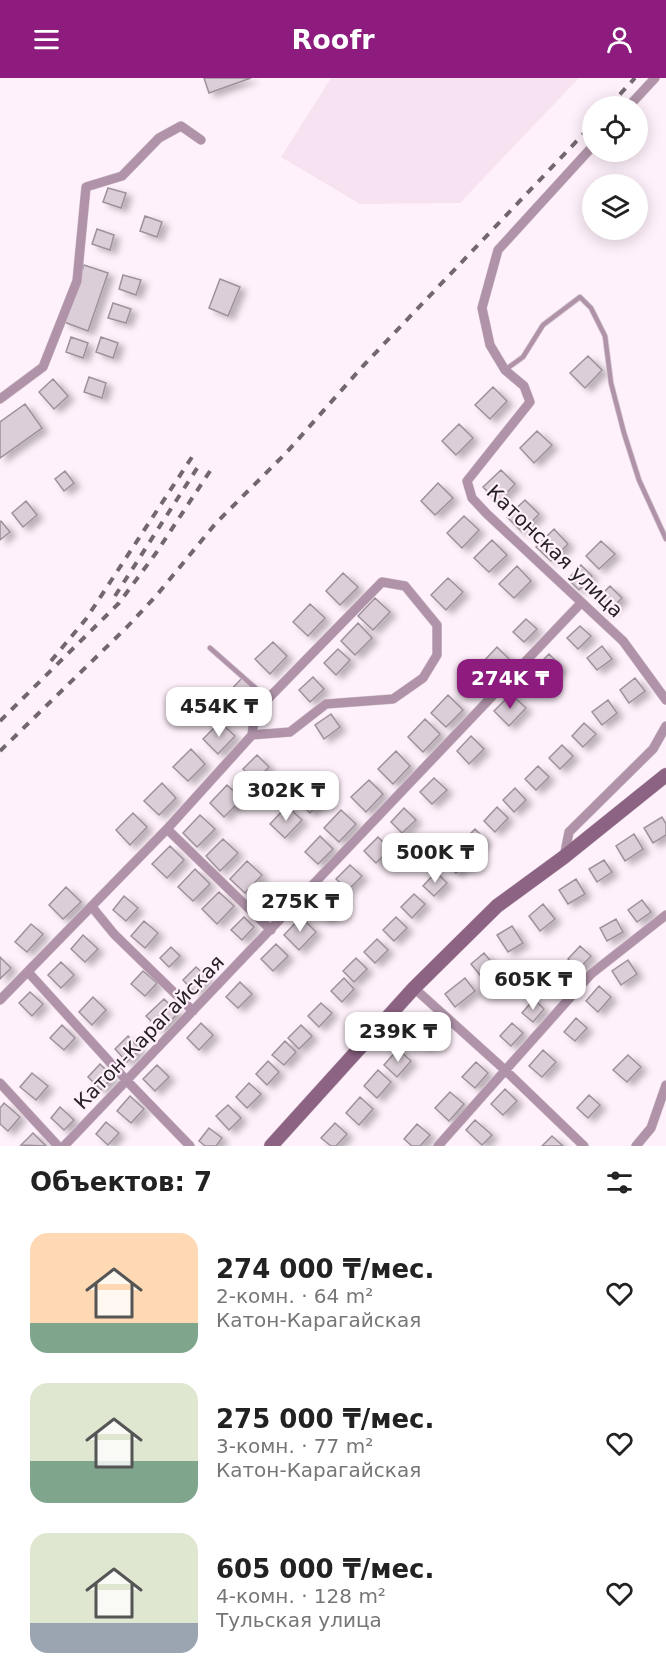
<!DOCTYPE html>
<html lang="ru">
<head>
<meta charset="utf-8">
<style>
  body { margin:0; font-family:"DejaVu Sans",sans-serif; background:#f6f6f6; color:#222; height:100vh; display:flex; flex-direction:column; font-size:22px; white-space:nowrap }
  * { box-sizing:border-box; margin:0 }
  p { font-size:20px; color:#767676 }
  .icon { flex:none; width:33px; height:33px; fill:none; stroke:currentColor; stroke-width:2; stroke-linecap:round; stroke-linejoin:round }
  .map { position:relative; height:1068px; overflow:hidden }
  .panel { display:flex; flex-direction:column; background:#fff; flex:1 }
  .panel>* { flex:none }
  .fabs { position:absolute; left:582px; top:18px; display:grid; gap:12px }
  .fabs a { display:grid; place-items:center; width:66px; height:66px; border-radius:50%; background:#fff; box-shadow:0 3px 15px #0003; font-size:30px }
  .price { position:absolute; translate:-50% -51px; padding:0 14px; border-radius:12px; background:#fff; color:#222; font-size:20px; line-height:39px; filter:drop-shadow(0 2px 3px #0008) }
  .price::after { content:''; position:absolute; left:50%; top:36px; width:18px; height:14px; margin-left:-9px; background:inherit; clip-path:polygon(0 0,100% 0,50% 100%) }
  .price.current { background:#8d1c7e; color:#fff }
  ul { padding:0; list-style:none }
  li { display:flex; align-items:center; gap:18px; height:150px; padding:0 30px }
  li span { display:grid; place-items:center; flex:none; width:168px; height:120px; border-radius:18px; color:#555 }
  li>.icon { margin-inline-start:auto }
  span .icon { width:72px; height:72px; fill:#fffc; stroke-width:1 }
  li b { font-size:26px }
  h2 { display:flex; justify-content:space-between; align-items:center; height:72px; padding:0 30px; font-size:26px }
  header { display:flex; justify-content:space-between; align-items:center; height:78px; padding:0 30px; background:#8d1c7e; color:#fff; font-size:27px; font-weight:700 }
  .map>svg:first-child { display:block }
  .built { fill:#f7e2f1 }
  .building { fill:#dcced8; stroke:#9e919b; stroke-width:1.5; filter:url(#shadow) }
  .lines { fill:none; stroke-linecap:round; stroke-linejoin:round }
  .lane-casing { stroke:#d8ccd4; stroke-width:6 }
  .street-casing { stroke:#d8ccd4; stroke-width:10 }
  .secondary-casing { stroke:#d8ccd4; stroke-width:15 }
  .lane { stroke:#b093a9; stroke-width:4.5 }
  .street { stroke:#b093a9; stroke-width:9 }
  .secondary { stroke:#8d6384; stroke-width:14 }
  .rail { stroke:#70686e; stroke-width:4; stroke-dasharray:8 8; stroke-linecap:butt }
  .labels { text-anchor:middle; stroke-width:4.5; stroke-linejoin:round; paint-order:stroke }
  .street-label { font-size:20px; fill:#262125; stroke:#fff1fb }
</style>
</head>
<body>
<header><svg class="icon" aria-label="menu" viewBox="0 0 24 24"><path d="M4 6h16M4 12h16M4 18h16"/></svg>Roofr<svg class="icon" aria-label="person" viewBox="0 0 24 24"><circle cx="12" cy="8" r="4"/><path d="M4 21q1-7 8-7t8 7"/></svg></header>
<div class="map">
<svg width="666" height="1068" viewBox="0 0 666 1068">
  <defs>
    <filter id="shadow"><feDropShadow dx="6" dy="4" stdDeviation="3" flood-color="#0004"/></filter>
  </defs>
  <rect width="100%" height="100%" fill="#fff1fb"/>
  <path class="built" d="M331 0H579L460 125 360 126 281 79Z"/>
  <path class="building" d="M204 0H251L209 15Z
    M108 110 126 115 121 130 103 124Z
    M145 138 162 144 157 159 140 153Z
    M97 151 114 157 110 172 92 166Z
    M84 187 108 195 88 253 64 244Z
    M123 197 141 202 136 217 119 211Z
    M220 201 240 209 228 238 209 230Z
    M113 225 131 231 126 245 108 240Z
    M71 259 88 265 83 280 66 274Z
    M101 259 118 265 113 280 96 274Z
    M588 278 602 292 585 310 570 295Z
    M89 299 106 305 102 320 84 314Z
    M53 301 68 318 54 331 39 314Z
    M493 309 507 323 490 341 475 327Z
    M25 326 42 350 0 380V344Z
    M459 346 473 360 456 377 442 363Z
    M537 353 552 367 534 385 520 370Z
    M501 392 515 406 498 424 483 409Z
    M65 393 74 405 64 413 55 401Z
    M438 405 453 420 435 437 421 423Z
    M525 422 539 436 522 454 507 439Z
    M26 423 37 437 23 449 12 435Z
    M464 438 479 452 462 470 447 455Z
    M1 443 10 454 0 462V444Z
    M554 451 568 466 551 483 536 469Z
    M492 462 507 477 489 494 474 480Z
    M601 463 615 476 599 491 586 478Z
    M581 487 592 498 579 512 568 501Z
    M517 488 531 503 514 520 499 506Z
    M343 495 358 509 340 527 326 513Z
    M448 500 463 514 446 532 431 517Z
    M610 508 622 520 608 534 596 522Z
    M375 520 390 534 373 552 358 538Z
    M310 526 325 540 308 558 293 544Z
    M526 541 537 551 524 564 513 554Z
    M358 545 372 560 355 577 341 563Z
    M580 548 591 558 578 571 567 560Z
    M273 564 287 578 270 596 255 581Z
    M602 568 612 581 597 592 587 580Z
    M497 569 510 582 495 597 482 585Z
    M338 571 350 582 336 597 324 585Z
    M549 576 562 589 547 605 533 592Z
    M313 599 324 611 310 624 299 612Z
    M242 600 257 615 239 632 225 618Z
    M635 600 645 613 629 625 620 612Z
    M511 616 526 630 509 648 494 633Z
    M448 617 463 632 446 649 431 635Z
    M608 622 617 635 602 647 592 634Z
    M331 636 340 649 324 661 315 647Z
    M425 641 440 656 423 674 408 659Z
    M220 644 235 658 218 676 203 661Z
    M584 645 596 656 583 669 572 658Z
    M471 658 484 671 469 686 457 673Z
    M562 667 573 678 560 691 549 680Z
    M191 671 205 686 188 703 173 689Z
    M396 673 410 688 393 706 378 691Z
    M257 677 269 689 255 703 243 691Z
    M538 688 549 699 536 712 525 701Z
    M434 700 447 712 432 726 420 714Z
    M369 702 383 716 366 734 351 719Z
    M313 703 327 717 310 735 296 721Z
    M162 705 176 720 159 737 144 723Z
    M227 707 242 721 224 739 210 725Z
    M515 710 526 722 514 734 503 722Z
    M287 728 302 742 285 760 270 746Z
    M497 729 508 740 495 754 484 743Z
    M404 730 416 742 402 755 391 744Z
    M341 732 356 746 339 764 324 750Z
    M133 735 147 749 130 767 116 752Z
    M200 737 215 751 197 769 183 755Z
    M662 739 666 746V757L653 765 644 750Z
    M475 751 486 762 473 775 462 764Z
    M634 756 643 771 625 783 616 768Z
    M320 758 333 771 318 786 305 774Z
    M378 759 390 771 376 785 364 773Z
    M223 761 238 775 220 793 206 778Z
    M170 768 184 782 167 800 152 786Z
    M457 771 469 782 456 795 445 784Z
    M604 782 612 794 597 804 589 791Z
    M247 783 262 797 245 815 230 801Z
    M350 787 362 798 348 812 336 801Z
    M195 791 210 806 193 823 178 809Z
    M436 794 447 805 434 818 423 808Z
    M576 801 585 816 568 826 559 812Z
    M273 806 285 818 271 832 259 820Z
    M66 809 81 824 63 841 49 827Z
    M328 813 342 826 326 841 313 828Z
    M219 814 234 828 217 846 202 831Z
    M414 816 425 826 412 840 401 829Z
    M124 818 138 830 126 843 113 832Z
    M642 822 651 834 637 844 628 832Z
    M543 826 555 841 540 853 529 838Z
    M244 839 254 849 242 862 231 852Z
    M301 839 316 854 299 872 284 857Z
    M396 839 407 850 394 863 383 852Z
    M616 841 623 854 607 863 600 850Z
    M144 843 158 855 145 870 131 858Z
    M31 846 43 856 27 874 15 864Z
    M512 848 523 865 508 874 497 857Z
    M83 857 98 871 85 884 71 871Z
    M377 861 388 872 375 885 364 874Z
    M276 866 288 878 273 893 261 881Z
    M580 868 591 878 579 891 568 881Z
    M171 869 180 878 169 889 160 880Z
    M484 875 497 891 484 902 471 886Z
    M0 879 11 890 0 901Z
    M356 880 367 891 354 904 343 893Z
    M628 882 637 896 621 907 612 893Z
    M61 884 74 897 61 910 48 897Z
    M196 889 208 900 194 914 183 902Z
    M143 893 157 905 145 918 131 906Z
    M556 893 567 903 555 916 544 906Z
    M344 900 354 911 342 924 331 913Z
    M465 900 475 913 455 929 445 916Z
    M240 904 252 916 238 930 226 919Z
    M599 908 611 919 598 934 586 923Z
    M30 914 43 926 32 938 19 925Z
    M93 919 106 932 92 947 79 934Z
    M164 921 178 935 161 953 146 938Z
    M534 921 544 931 533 944 522 935Z
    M321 925 332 935 319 949 308 938Z
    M576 940 587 950 575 963 564 954Z
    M424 941 437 953 424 968 411 955Z
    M201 945 213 957 199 972 187 960Z
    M512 945 523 955 511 968 500 958Z
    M62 947 75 960 64 972 50 960Z
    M301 947 312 958 299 971 288 960Z
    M128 958 140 971 127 984 115 971Z
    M285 963 296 974 284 987 272 977Z
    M398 971 411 983 397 999 384 987Z
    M543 972 556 984 542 999 529 988Z
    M628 977 641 989 627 1004 613 992Z
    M268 983 279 994 267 1007 256 996Z
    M476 984 488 995 475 1010 462 999Z
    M100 986 113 999 101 1012 88 999Z
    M157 987 169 999 155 1013 143 1001Z
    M378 992 391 1004 377 1020 364 1008Z
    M32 995 48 1008 36 1022 20 1009Z
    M249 1005 261 1016 247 1030 236 1019Z
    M505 1011 517 1023 503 1037 491 1026Z
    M450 1014 464 1026 449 1043 435 1030Z
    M589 1017 600 1027 588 1040 577 1030Z
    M130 1018 144 1031 131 1045 117 1033Z
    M360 1019 373 1031 359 1047 346 1035Z
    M4 1025 20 1039 8 1053 0 1046V1030Z
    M228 1027 241 1040 229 1052 216 1038Z
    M60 1029 74 1042 64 1052 51 1040Z
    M475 1042 492 1057 482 1067 466 1052Z
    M106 1044 119 1055 108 1067 96 1056Z
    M335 1045 347 1056 336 1068H331L321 1060Z
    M417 1046 430 1057 420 1068H412L404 1061Z
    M209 1050 222 1060 216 1068H205L199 1063Z
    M33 1055 46 1068 21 1067Z
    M552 1058 563 1068H542Z"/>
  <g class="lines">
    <g class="lane-casing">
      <path id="lane" d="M505 292 523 279 543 247 580 219 591 230 605 258 611 305 624 355 639 402 666 461
        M210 570 268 621"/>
    </g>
    <g class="street-casing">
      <path id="street" d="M629 28 655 0
        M592 69 498 172 482 230 490 267 505 292 524 308 530 324 467 403 472 420 487 436 623 563 666 622
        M0 321 43 289 77 203 86 109 122 98 159 60 181 48 201 62
        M167 751 252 657 255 634 382 504 405 508 437 547V577L423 600 393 621 326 626 290 654 252 657
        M564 779 569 754 653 671 666 648
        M92 829 114 856 193 933
        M28 894 127 1003 190 1068
        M414 910 505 992 584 1068
        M0 922 167 751 271 852
        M0 1005 58 1068
        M64 1068 581 525
        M438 1068 591 896 666 837
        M636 1068 651 1050 666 1007"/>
    </g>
    <g class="secondary-casing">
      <path id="secondary" d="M271 1068 414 910 497 828 564 779 666 697"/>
    </g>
    <use href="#lane" class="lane"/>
    <use href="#street" class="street"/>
    <use href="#secondary" class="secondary"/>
    <path class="rail" d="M609 28 635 0
      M115 518 201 384
      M51 583 86 541 192 379
      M0 643 119 525 156 475 212 390
      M0 673 127 549 156 518 216 445 286 375 363 288 592 47"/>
  </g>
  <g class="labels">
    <g class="street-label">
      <text transform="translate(555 473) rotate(44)" y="7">Катонская улица</text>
      <text transform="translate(149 954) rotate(-46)" y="7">Катон-Карагайская</text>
    </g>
  </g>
</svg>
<div class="fabs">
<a><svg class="icon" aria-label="locate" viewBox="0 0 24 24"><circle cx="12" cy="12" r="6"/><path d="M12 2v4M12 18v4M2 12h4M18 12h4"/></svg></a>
<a><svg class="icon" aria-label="layers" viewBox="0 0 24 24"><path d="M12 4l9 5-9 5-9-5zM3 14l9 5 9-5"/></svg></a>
</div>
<b class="price current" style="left:510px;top:632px">274K ₸</b>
<b class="price" style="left:219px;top:660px">454K ₸</b>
<b class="price" style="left:286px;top:744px">302K ₸</b>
<b class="price" style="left:435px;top:806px">500K ₸</b>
<b class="price" style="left:300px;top:855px">275K ₸</b>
<b class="price" style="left:533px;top:933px">605K ₸</b>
<b class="price" style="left:398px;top:985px">239K ₸</b>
</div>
<section class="panel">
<h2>Объектов: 7<svg class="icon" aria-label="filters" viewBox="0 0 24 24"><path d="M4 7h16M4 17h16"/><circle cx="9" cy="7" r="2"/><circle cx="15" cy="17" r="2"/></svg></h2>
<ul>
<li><span style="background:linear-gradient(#ffd9b3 75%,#7fa58c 0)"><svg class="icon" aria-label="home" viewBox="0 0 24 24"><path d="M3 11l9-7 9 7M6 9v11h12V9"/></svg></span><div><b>274 000 ₸/мес.</b><p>2-комн. · 64 m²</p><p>Катон-Карагайская</p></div><svg class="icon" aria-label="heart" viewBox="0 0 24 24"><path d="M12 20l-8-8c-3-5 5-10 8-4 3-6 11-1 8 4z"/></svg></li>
<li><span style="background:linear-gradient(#dfe7d0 65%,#7fa58c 0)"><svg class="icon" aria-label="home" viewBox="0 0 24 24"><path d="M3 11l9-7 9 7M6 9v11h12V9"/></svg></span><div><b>275 000 ₸/мес.</b><p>3-комн. · 77 m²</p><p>Катон-Карагайская</p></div><svg class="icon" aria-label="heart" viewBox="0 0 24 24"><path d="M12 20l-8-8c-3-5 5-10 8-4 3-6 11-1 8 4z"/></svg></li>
<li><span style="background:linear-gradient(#dfe7d0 75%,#9aa5b1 0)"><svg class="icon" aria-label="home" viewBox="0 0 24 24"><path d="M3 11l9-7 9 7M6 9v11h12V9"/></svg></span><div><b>605 000 ₸/мес.</b><p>4-комн. · 128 m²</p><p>Тульская улица</p></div><svg class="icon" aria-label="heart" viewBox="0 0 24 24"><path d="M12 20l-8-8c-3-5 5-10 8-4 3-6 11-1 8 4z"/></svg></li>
</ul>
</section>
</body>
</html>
